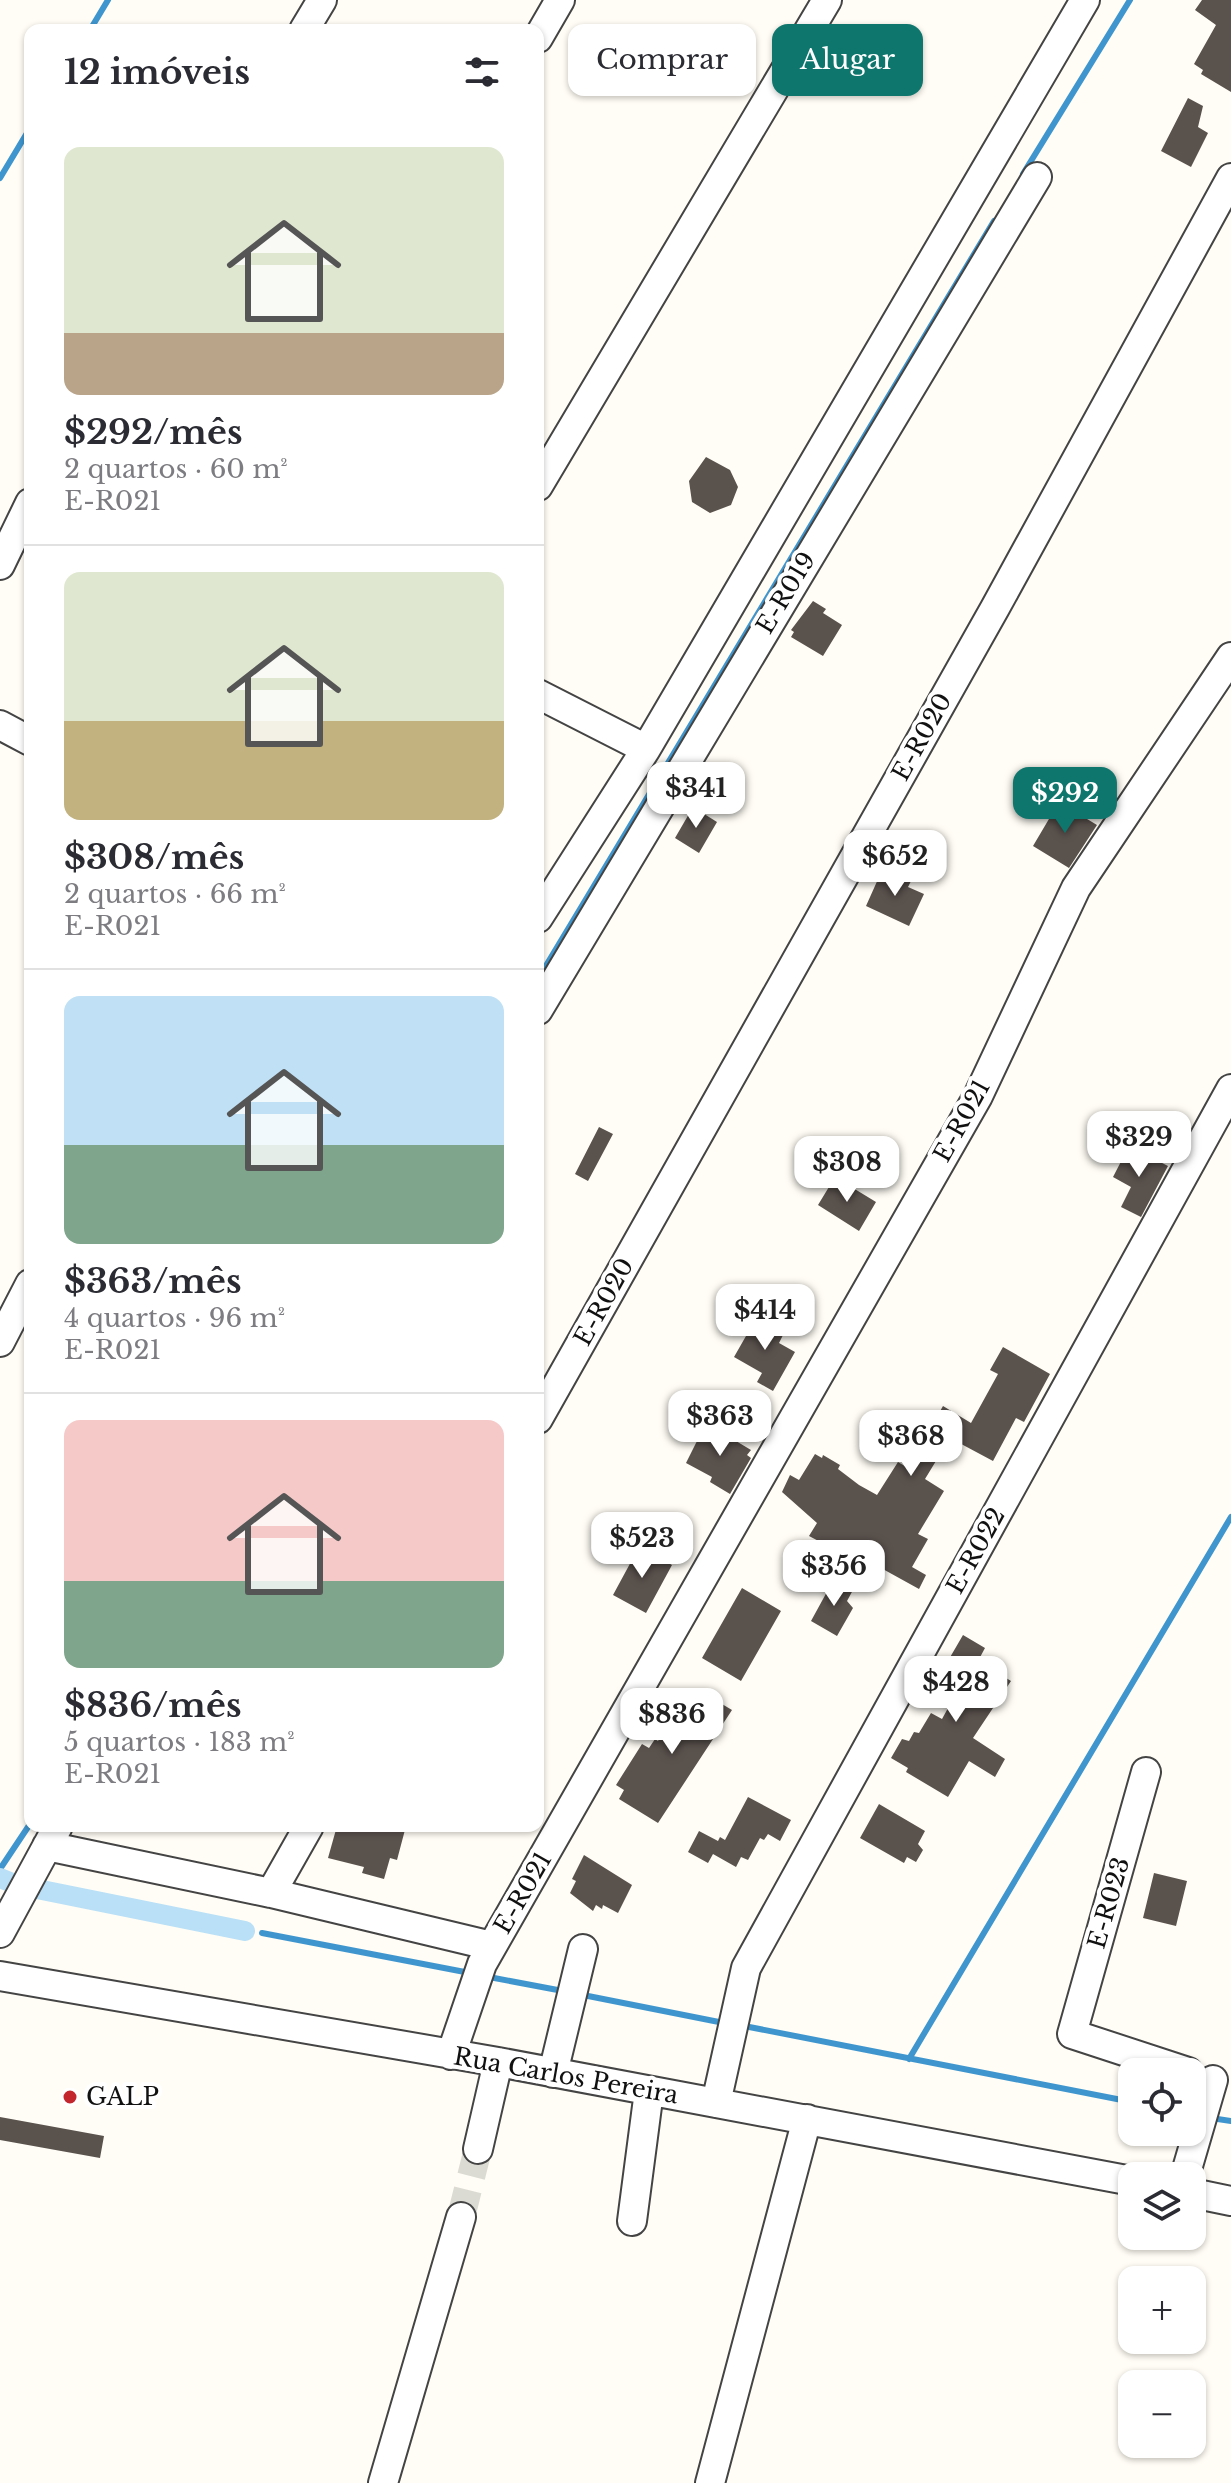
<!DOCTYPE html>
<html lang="pt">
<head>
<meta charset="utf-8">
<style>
  body { margin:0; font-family:"Libre Baskerville",serif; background:#f2f2f3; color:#2b2b33; height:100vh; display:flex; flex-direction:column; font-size:30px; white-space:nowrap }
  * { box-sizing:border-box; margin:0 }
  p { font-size:26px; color:#7c7c81 }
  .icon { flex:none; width:44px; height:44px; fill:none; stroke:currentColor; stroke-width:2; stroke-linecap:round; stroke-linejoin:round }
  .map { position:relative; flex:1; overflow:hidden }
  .drawer { position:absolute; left:24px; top:24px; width:520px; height:1808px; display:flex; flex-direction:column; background:#fff; border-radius:16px; box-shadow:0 2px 6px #0004 }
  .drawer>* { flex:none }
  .guide { position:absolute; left:568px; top:24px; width:542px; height:72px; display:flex; gap:16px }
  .fabs { position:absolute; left:1118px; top:2058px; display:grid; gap:16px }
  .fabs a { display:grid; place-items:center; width:88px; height:88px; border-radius:16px; background:#fff; box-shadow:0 2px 6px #0004; font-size:40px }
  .price { position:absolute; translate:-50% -68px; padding:0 18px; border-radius:16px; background:#fff; color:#222; font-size:26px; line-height:52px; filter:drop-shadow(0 2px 4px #0008) }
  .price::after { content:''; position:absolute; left:50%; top:48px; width:24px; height:18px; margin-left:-12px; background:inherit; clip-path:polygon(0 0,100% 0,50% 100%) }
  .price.on { background:#0f766e; color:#fff }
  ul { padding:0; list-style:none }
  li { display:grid; align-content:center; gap:16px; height:424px; padding:0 40px }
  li+li { border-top:2px solid #e1e1e2 }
  li span { display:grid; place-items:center; height:248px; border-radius:16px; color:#555 }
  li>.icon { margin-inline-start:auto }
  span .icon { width:144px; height:144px; fill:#fffc; stroke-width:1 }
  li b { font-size:34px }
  h2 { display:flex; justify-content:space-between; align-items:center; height:96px; padding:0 40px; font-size:34px }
  .pill { padding:0 28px; border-radius:16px; background:#fff; box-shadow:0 2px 6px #0004; font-size:28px; line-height:72px }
  .pill.on { background:#0f766e; color:#fff }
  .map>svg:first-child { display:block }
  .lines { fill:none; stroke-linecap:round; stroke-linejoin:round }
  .stream { stroke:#3f96cf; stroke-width:6 }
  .canal { stroke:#b9e0f7; stroke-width:20 }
  .building { fill:#5a524d }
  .minor-tunnel { stroke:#dbdad3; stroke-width:28; stroke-dasharray:28 14; stroke-linecap:butt }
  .minor-casing { stroke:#444; stroke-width:32 }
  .minor { stroke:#fff; stroke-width:28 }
  .poi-dot { fill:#c4262e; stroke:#fff; stroke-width:3 }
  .labels { text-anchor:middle; stroke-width:8; stroke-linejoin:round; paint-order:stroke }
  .street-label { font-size:24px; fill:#111; stroke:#fff }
  .poi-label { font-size:24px; fill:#111; stroke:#fff; text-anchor:start }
</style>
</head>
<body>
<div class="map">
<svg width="1231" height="2483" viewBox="0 0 1231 2483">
  <rect width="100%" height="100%" fill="#fffdf5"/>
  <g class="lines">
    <path class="stream" d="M90 30 108 0
      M1023 174 1130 0
      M0 178 30 128
      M538 979 994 221
      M0 1869 30 1824
      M262 1933 470 1973
      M489 1977 563 1991
      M578 1994 724 2023
      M739 2025 1132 2102
      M909 2059 1231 1517
      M1211 2118 1231 2121"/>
    <path class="canal" d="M0 1878 17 1885
      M32 1888 245 1931"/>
  </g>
  <path class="building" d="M1202 0H1231V92L1201 74 1203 70 1194 64 1216 25 1195 10Z
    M1188 98 1203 106 1198 127 1208 133 1191 167 1161 151Z
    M706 457 730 470 738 487 731 505 710 513 692 502 689 481Z
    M813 601 826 609 823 613 842 625 823 656 791 637 794 632 791 630Z
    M1059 802 1097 825 1069 868 1033 846Z
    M693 807 717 822 699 853 675 838Z
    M883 868 911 881 908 887 924 894 909 926 866 906Z
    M599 1127 613 1134 588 1181 575 1174Z
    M1129 1146 1168 1166 1141 1217 1121 1207 1131 1187 1113 1177Z
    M835 1177 876 1202 859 1231 818 1205Z
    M758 1315 785 1331 779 1343 795 1352 773 1391 757 1382 762 1373 734 1357Z
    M1003 1347 1050 1374 1024 1422 1016 1418 993 1461 950 1438 925 1479 944 1491 918 1534 928 1539 912 1567 926 1575 919 1589 852 1552 849 1557 809 1536 817 1523 782 1492 790 1475 799 1480 815 1454 822 1458 823 1455 840 1465 838 1469 859 1485 877 1495 898 1462 908 1468 943 1406 971 1423 998 1374 990 1370Z
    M706 1423 751 1450 747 1455 751 1458 730 1494 710 1482 712 1477 686 1463Z
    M639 1547 672 1565 646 1613 613 1595Z
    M834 1579 853 1590 847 1601 853 1608 837 1636 811 1621Z
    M742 1588 781 1611 741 1681 702 1658Z
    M963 1635 985 1648 978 1661 1011 1681 973 1738 1005 1759 995 1777 969 1761 948 1797 906 1772 908 1768 891 1758 902 1739 909 1741 914 1732 919 1733 931 1713 942 1719 958 1690 938 1678Z
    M695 1688 732 1710 658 1823 619 1799 624 1790 616 1785 642 1744 649 1748 655 1739 658 1741 684 1696 689 1698Z
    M748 1797 791 1820 780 1841 768 1834 764 1840 760 1838 748 1860 741 1857 736 1867 713 1854 708 1863 688 1852 699 1831 718 1841 720 1837 725 1840Z
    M879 1804 925 1831 918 1844 923 1850 916 1862 907 1857 904 1863 860 1838Z
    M337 1826H406L397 1860 390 1858 384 1879 362 1873 364 1867 328 1858Z
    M584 1855 632 1885 618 1913 603 1905 602 1909 596 1905 593 1911 570 1893 576 1881 572 1879Z
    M1154 1873 1187 1881 1176 1926 1143 1918Z
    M0 2117 104 2136 100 2158 0 2140Z"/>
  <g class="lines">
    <path class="minor-tunnel" d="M461 2217 478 2149"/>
    <g class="minor-casing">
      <path id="minor" d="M304 30 322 0
        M538 38 560 0
        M538 486 827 0
        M0 565 30 503
        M538 694 646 749
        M0 725 30 741
        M538 918 646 749 1085 0
        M538 1010 1037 177
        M0 1342 30 1284
        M538 1419 995 608 1231 178
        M1146 1772 1072 2034 1188 2072
        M47 1846 271 1893 492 1946
        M271 1893 309 1826
        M0 1933 58 1826
        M0 1976 498 2062 1132 2181
        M451 2055 482 1964 978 1096 1076 888 1231 657
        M553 2073 583 1949
        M716 2103 746 1968 1231 1089
        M478 2149 498 2062
        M1185 2176 1213 2080
        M1192 2193 1231 2201
        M632 2221 649 2091
        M383 2483 461 2217
        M710 2483 807 2119"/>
    </g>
    <use href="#minor" class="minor"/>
  </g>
  <circle class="poi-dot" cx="70" cy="2097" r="8"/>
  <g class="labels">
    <g class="street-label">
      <text transform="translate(786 593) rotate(-59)" y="8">E-R019</text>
      <text transform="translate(922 737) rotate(-61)" y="8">E-R020</text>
      <text transform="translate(962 1121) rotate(-61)" y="8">E-R021</text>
      <text transform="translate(604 1302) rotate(-61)" y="8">E-R020</text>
      <text transform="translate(976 1551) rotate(-61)" y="8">E-R022</text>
      <text transform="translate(523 1893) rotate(-60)" y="8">E-R021</text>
      <text transform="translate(1109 1903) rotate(-74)" y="8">E-R023</text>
      <text transform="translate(566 2076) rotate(10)" y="8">Rua Carlos Pereira</text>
    </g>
    <g class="poi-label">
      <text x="86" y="2105">GALP</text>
    </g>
  </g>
</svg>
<div class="fabs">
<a><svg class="icon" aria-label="locate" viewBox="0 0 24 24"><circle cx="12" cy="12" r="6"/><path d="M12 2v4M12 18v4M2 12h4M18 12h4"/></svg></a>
<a><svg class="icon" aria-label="layers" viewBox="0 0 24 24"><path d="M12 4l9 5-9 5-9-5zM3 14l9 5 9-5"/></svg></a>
<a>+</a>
<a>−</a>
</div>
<b class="price" style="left:696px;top:830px">$341</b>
<b class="price on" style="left:1065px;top:835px">$292</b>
<b class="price" style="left:895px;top:898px">$652</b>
<b class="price" style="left:1139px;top:1179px">$329</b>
<b class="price" style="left:847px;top:1204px">$308</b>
<b class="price" style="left:765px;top:1352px">$414</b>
<b class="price" style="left:720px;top:1458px">$363</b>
<b class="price" style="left:911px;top:1478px">$368</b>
<b class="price" style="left:642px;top:1580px">$523</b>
<b class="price" style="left:834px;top:1608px">$356</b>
<b class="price" style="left:956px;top:1724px">$428</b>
<b class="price" style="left:672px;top:1756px">$836</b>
<div class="guide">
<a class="pill">Comprar</a>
<a class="pill on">Alugar</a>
</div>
<section class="drawer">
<h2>12 imóveis<svg class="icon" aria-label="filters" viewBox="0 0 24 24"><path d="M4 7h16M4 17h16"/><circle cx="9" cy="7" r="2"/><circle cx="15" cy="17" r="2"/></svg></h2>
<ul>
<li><span style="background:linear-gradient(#dfe7d0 75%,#b9a48a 0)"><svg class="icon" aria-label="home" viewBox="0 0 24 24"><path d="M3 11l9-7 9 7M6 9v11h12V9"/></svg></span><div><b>$292/mês</b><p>2 quartos · 60 m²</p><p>E-R021</p></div></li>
<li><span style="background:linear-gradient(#dfe7d0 60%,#c2b280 0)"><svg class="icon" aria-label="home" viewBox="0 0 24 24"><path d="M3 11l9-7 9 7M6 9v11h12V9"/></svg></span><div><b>$308/mês</b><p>2 quartos · 66 m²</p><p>E-R021</p></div></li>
<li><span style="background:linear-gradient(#bfe0f5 60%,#7fa58c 0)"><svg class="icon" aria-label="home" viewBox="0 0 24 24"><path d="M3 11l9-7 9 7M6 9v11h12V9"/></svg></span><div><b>$363/mês</b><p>4 quartos · 96 m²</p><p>E-R021</p></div></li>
<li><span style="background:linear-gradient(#f6c9c9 65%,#7fa58c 0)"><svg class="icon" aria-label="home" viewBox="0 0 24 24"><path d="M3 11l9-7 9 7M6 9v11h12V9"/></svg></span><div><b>$836/mês</b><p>5 quartos · 183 m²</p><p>E-R021</p></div></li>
</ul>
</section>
</div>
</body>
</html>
